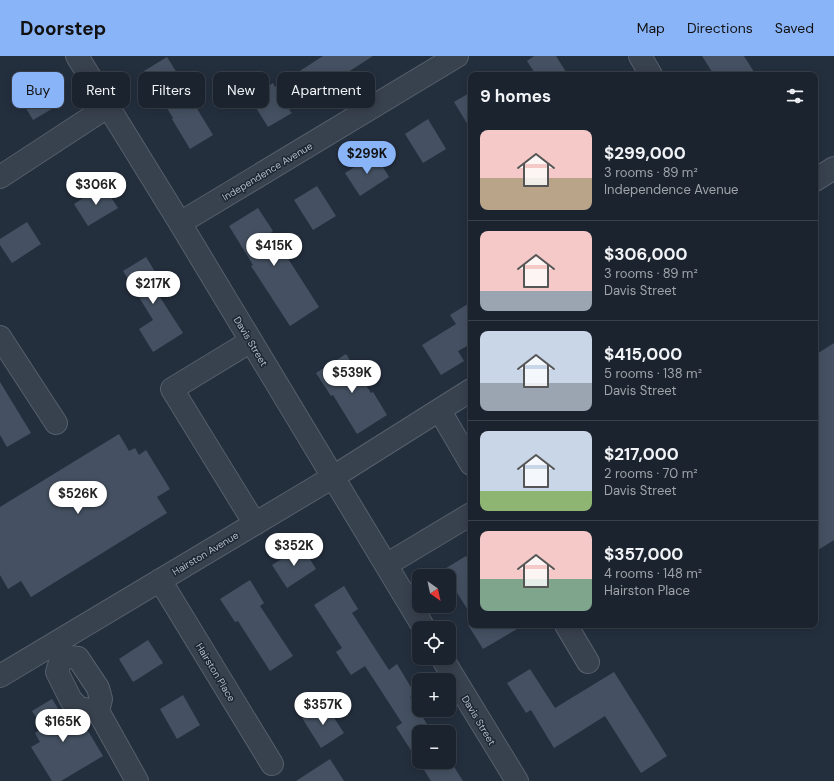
<!DOCTYPE html>
<html lang="en">
<head>
<meta charset="utf-8">
<style>
  body { margin:0; font-family:"DM Sans",sans-serif; background:#282f3a; color:#f1f3f6; height:100vh; display:flex; flex-direction:column; font-size:15px; white-space:nowrap }
  * { box-sizing:border-box; margin:0 }
  p { font-size:13px; color:#a0a4aa }
  .icon { flex:none; width:22px; height:22px; fill:none; stroke:currentColor; stroke-width:2; stroke-linecap:round; stroke-linejoin:round }
  .map { position:relative; flex:1; overflow:hidden }
  .drawer { position:absolute; left:468px; top:16px; width:350px; height:556px; display:flex; flex-direction:column; background:#1b232e; border-radius:8px; box-shadow:0 2px 10px #0003,0 0 0 1px #39404a }
  .drawer>* { flex:none }
  .banner { position:absolute; left:12px; top:16px; width:380px; height:36px; display:flex; gap:8px }
  .needle { width:26px; rotate:147deg }
  .buttons { position:absolute; left:412px; top:513px; display:grid; gap:8px }
  .buttons a { display:grid; place-items:center; width:44px; height:44px; border-radius:8px; background:#1b232e; box-shadow:0 2px 10px #0003,0 0 0 1px #39404a; font-size:20px }
  .price { position:absolute; translate:-50% -34px; padding:0 9px; border-radius:14px; background:#fff; color:#222; font-size:13px; line-height:26px; filter:drop-shadow(0 1px 2px #0008) }
  .price::after { content:''; position:absolute; left:50%; top:24px; width:12px; height:9px; margin-left:-6px; background:inherit; clip-path:polygon(0 0,100% 0,50% 100%) }
  .price.on { background:#8ab4f8; color:#111 }
  ul { padding:0; list-style:none }
  li { display:flex; align-items:center; gap:12px; height:100px; padding:0 12px }
  li+li { border-top:1px solid #39404a }
  li span { display:grid; place-items:center; flex:none; width:112px; height:80px; border-radius:8px; color:#555 }
  li>.icon { margin-inline-start:auto }
  span .icon { width:48px; height:48px; fill:#fffc; stroke-width:1 }
  li b { font-size:17px }
  h2 { display:flex; justify-content:space-between; align-items:center; height:48px; padding:0 12px; font-size:17px }
  .pill { padding:0 14px; border-radius:8px; background:#1b232e; box-shadow:0 2px 10px #0003,0 0 0 1px #39404a; font-size:14px; line-height:36px }
  .pill.on { background:#8ab4f8; color:#111 }
  header { display:flex; align-items:center; gap:24px; box-sizing:border-box; height:56px; padding:0 20px; background:#8ab4f8; color:#111 }
  header strong { font-size:19px }
  nav { display:flex; gap:22px; margin-inline-start:auto; font-size:14px }
  .map>svg:first-child { display:block }
  .building { fill:#455162 }
  .lines { fill:none; stroke-linecap:round; stroke-linejoin:round }
  .minor-casing { stroke:#565f6c; stroke-width:24 }
  .minor { stroke:#38414e; stroke-width:22 }
  .labels { text-anchor:middle; stroke-width:3; stroke-linejoin:round; paint-order:stroke }
  .street-label { font-size:10px; fill:#b4bcc9; stroke:#1d2633 }
</style>
</head>
<body>
<header>
<strong>Doorstep</strong>
<nav><a>Map</a><a>Directions</a><a>Saved</a></nav>
</header>
<div class="map">
<svg width="834" height="725" viewBox="0 0 834 725">
  <rect width="100%" height="100%" fill="#242f3e"/>
  <path class="building" d="M323 0H373L289 54 292 57 268 71 250 42 273 27 275 31Z
    M534 0H556L568 19H536L527 5Z
    M702 0H744L756 19H714Z
    M167 1 185 30 184 31 213 79 190 93 172 63 173 62 144 15Z
    M38 20 57 50 33 64 15 34Z
    M471 36V74L454 46Z
    M428 63 446 93 423 107 405 78Z
    M375 98 389 121 360 140 345 117Z
    M103 129 118 152 88 170 74 148Z
    M317 130 336 160 313 174 294 144Z
    M258 152 273 175 271 176 319 251 290 270 251 210 253 209 229 170Z
    M27 166 41 188 12 207 0 189V183Z
    M146 201 164 230 156 235 183 277 153 296 139 273 153 264 123 215Z
    M471 246V292L469 289 458 295 464 305 441 319 422 289 456 268 450 259Z
    M834 287V484L815 496V299Z
    M346 298 371 337 373 336 387 359 357 378 333 339 331 340 316 317Z
    M0 326 31 377 7 391 0 379Z
    M119 378 129 395 135 392 139 399 146 394 170 433 157 441 167 457 31 541 21 525 8 533 0 519V451Z
    M302 490 316 513 287 532 272 509Z
    M466 500 471 507V559L449 524V520H447L443 514Z
    M250 524 264 547 260 550 293 600 270 615 238 565 235 566 220 543Z
    M344 530 358 553 352 557 389 614 397 608 415 638 410 641 432 676H419V707L396 671 402 667 365 610 351 619 336 596 342 592 314 549Z
    M468 569H524L483 593Z
    M148 584 163 607 133 626 119 603Z
    M530 613 555 652 614 616 667 700 641 717 605 660 554 692 531 654 526 657 507 627Z
    M183 639 200 669 177 683 160 653Z
    M52 643 63 660 67 658 73 666 77 664 82 665 103 700 61 725H52L31 691 40 686 35 677 43 672 32 655Z
    M325 648 344 677 321 692 302 662Z
    M330 703 344 725H296Z
    M419 706H451L463 725H431Z"/>
  <g class="lines">
    <g class="minor-casing">
      <path id="minor" d="M77 0 180 167 424 572
        M640 0 651 19
        M0 121 107 51
        M815 124 834 112
        M180 167 457 0
        M0 281 56 367
        M251 285 172 333 255 468
        M440 355 471 408
        M386 509 471 458
        M160 524 272 708
        M566 569 588 606
        M55 588 62 600 57 616 71 644 79 652 98 655
        M62 600 78 602 98 632 101 643 98 655 137 725
        M442 602 517 725
        M0 620 333 421 471 334"/>
    </g>
    <use href="#minor" class="minor"/>
  </g>
  <g class="labels">
    <g class="street-label">
      <text transform="translate(267 115) rotate(-31)" y="4">Independence Avenue</text>
      <text transform="translate(251 285) rotate(59)" y="4">Davis Street</text>
      <text transform="translate(205 497) rotate(-31)" y="4">Hairston Avenue</text>
      <text transform="translate(216 616) rotate(59)" y="4">Hairston Place</text>
      <text transform="translate(479 664) rotate(59)" y="4">Davis Street</text>
    </g>
  </g>
</svg>
<div class="buttons">
<a><svg class="needle" viewBox="-14 -14 28 28"><path d="M0-13l5 13h-10z" fill="#e53935"/><path d="M0 13l5-13h-10z" fill="#a0a4aa"/></svg></a>
<a><svg class="icon" aria-label="locate" viewBox="0 0 24 24"><circle cx="12" cy="12" r="6"/><path d="M12 2v4M12 18v4M2 12h4M18 12h4"/></svg></a>
<a>+</a>
<a>−</a>
</div>
<b class="price on" style="left:367px;top:119px">$299K</b>
<b class="price" style="left:96px;top:150px">$306K</b>
<b class="price" style="left:274px;top:211px">$415K</b>
<b class="price" style="left:153px;top:249px">$217K</b>
<b class="price" style="left:352px;top:338px">$539K</b>
<b class="price" style="left:78px;top:459px">$526K</b>
<b class="price" style="left:294px;top:511px">$352K</b>
<b class="price" style="left:323px;top:670px">$357K</b>
<b class="price" style="left:63px;top:687px">$165K</b>
<div class="banner">
<a class="pill on">Buy</a>
<a class="pill">Rent</a>
<a class="pill">Filters</a>
<a class="pill">New</a>
<a class="pill">Apartment</a>
</div>
<section class="drawer">
<h2>9 homes<svg class="icon" aria-label="filters" viewBox="0 0 24 24"><path d="M4 7h16M4 17h16"/><circle cx="9" cy="7" r="2"/><circle cx="15" cy="17" r="2"/></svg></h2>
<ul>
<li><span style="background:linear-gradient(#f6c9c9 60%,#b9a48a 0)"><svg class="icon" aria-label="home" viewBox="0 0 24 24"><path d="M3 11l9-7 9 7M6 9v11h12V9"/></svg></span><div><b>$299,000</b><p>3 rooms · 89 m²</p><p>Independence Avenue</p></div></li>
<li><span style="background:linear-gradient(#f6c9c9 75%,#9aa5b1 0)"><svg class="icon" aria-label="home" viewBox="0 0 24 24"><path d="M3 11l9-7 9 7M6 9v11h12V9"/></svg></span><div><b>$306,000</b><p>3 rooms · 89 m²</p><p>Davis Street</p></div></li>
<li><span style="background:linear-gradient(#c9d6e8 65%,#9aa5b1 0)"><svg class="icon" aria-label="home" viewBox="0 0 24 24"><path d="M3 11l9-7 9 7M6 9v11h12V9"/></svg></span><div><b>$415,000</b><p>5 rooms · 138 m²</p><p>Davis Street</p></div></li>
<li><span style="background:linear-gradient(#c9d6e8 75%,#8fb573 0)"><svg class="icon" aria-label="home" viewBox="0 0 24 24"><path d="M3 11l9-7 9 7M6 9v11h12V9"/></svg></span><div><b>$217,000</b><p>2 rooms · 70 m²</p><p>Davis Street</p></div></li>
<li><span style="background:linear-gradient(#f6c9c9 60%,#7fa58c 0)"><svg class="icon" aria-label="home" viewBox="0 0 24 24"><path d="M3 11l9-7 9 7M6 9v11h12V9"/></svg></span><div><b>$357,000</b><p>4 rooms · 148 m²</p><p>Hairston Place</p></div></li>
</ul>
</section>
</div>
</body>
</html>
